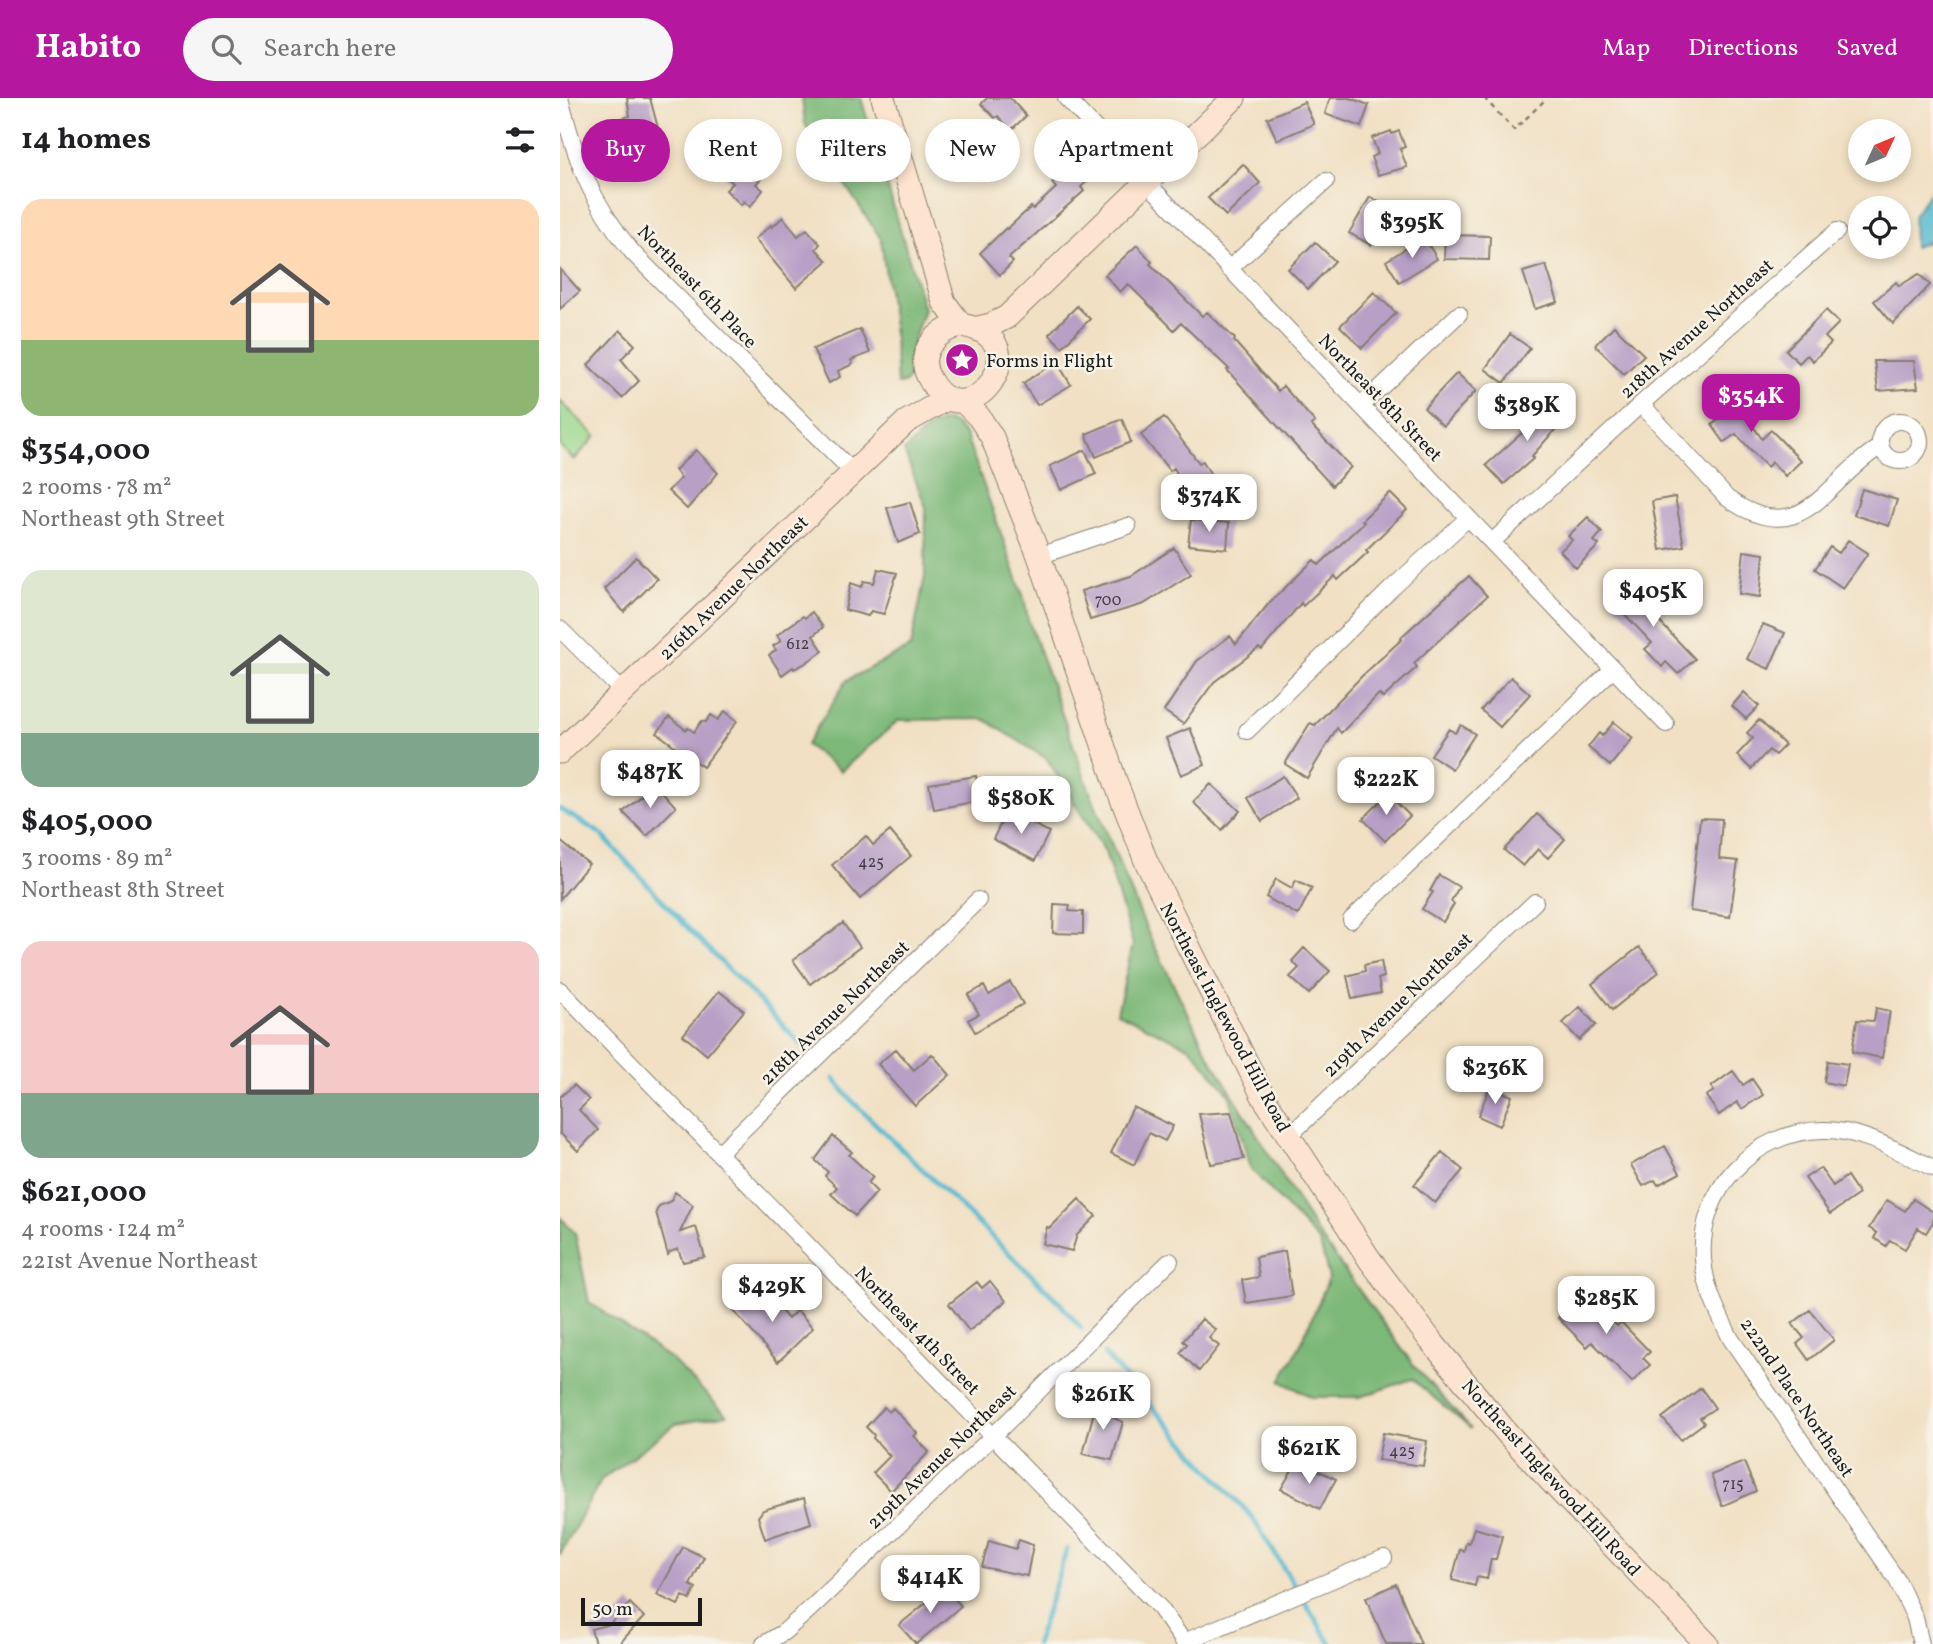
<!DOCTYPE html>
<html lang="en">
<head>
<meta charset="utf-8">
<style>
  body { margin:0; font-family:Vollkorn,serif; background:#f6f6f6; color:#202124; height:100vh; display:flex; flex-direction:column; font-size:26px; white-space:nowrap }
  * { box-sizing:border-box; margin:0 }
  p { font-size:23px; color:#757577 }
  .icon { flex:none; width:38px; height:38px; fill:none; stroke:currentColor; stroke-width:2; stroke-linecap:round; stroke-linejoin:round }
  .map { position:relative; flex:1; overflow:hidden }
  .sheet { display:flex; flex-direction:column; background:#fff; width:560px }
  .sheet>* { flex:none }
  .top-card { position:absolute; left:21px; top:21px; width:665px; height:63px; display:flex; gap:14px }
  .needle { width:46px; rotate:46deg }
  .controls { position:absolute; left:1288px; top:21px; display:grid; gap:14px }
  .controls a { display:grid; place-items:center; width:63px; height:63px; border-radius:50%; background:#fff; box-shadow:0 4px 10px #0003; font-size:35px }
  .scale { position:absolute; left:21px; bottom:18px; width:121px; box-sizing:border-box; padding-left:7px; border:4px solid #1c1c1c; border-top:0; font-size:19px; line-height:24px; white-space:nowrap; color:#1c1c1c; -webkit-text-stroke:5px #f7f3e8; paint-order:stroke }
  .price { position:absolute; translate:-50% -60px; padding:0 16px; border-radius:14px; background:#fff; color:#222; font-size:23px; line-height:46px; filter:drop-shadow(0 2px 4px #0008) }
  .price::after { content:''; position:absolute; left:50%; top:42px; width:21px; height:16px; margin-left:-10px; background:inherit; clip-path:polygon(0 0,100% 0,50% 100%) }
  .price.on { background:#b5179e; color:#fff }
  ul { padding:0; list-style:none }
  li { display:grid; align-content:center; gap:14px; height:371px; padding:0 21px }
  li span { display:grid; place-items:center; height:217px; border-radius:21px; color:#555 }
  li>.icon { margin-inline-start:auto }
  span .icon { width:126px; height:126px; fill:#fffc; stroke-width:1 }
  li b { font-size:30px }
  h2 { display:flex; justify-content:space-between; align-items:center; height:84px; padding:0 21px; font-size:30px }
  .pill { padding:0 24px; border-radius:32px; background:#fff; box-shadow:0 4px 10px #0003; font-size:24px; line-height:63px }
  .pill.on { background:#b5179e; color:#fff }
  header { display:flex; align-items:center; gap:42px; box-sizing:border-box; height:98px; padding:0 35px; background:#b5179e; color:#fff }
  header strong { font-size:33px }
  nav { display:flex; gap:38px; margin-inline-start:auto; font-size:24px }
  .search { width:490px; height:63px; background:#f6f6f6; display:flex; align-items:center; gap:18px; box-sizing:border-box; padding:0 24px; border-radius:38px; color:#757577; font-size:26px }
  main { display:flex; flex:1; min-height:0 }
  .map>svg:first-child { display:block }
  .green { fill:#9bd88d; stroke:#5c7a54; stroke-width:2 }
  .forest { fill:#7cb878; stroke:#4c6a4a; stroke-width:2 }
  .water { fill:#50b7cf; stroke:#366a76; stroke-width:2 }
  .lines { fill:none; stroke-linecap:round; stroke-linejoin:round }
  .stream { stroke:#50b7cf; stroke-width:5 }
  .building { fill:#b89fc6 }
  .street-casing { stroke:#867e70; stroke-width:18 }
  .secondary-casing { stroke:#867e70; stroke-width:25 }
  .path { stroke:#867e70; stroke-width:2.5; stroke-dasharray:5 5; stroke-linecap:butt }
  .street { stroke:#fff; stroke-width:16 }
  .secondary { stroke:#fde4d0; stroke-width:23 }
  .labels { text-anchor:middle; stroke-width:5; stroke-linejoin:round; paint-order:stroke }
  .number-label { font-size:16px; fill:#433d46 }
  .street-label { font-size:19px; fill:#1c1c1c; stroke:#f7f3e8 }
  .poi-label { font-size:19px; fill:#1c1c1c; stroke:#f7f3e8; text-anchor:start }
</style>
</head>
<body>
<header>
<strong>Habito</strong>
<div class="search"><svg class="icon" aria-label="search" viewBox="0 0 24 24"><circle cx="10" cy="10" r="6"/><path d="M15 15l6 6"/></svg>Search here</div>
<nav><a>Map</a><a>Directions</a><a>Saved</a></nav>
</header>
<main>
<section class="sheet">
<h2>14 homes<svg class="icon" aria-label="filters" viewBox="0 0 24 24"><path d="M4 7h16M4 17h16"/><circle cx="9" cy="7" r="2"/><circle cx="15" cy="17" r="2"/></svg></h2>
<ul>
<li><span style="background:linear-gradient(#ffd9b3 65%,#8fb573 0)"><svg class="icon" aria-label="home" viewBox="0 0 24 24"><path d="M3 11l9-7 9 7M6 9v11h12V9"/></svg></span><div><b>$354,000</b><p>2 rooms · 78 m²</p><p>Northeast 9th Street</p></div></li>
<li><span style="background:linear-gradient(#dfe7d0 75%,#7fa58c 0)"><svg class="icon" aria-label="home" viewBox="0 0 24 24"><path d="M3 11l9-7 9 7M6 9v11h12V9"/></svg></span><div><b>$405,000</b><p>3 rooms · 89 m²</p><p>Northeast 8th Street</p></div></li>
<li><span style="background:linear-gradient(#f6c9c9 70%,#7fa58c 0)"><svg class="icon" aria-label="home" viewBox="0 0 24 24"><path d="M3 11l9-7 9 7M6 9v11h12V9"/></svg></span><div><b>$621,000</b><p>4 rooms · 124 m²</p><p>221st Avenue Northeast</p></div></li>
</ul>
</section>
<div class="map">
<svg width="1373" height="1546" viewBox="0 0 1373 1546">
  <rect width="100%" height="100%" fill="#f7f3e8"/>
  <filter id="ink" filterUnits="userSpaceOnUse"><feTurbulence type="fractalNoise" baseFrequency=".0143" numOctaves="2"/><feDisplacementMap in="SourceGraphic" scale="14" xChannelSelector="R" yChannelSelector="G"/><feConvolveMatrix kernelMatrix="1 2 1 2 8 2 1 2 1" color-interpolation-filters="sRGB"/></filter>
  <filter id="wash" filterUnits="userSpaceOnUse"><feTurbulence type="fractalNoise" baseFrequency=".00686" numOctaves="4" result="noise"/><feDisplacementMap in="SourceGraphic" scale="28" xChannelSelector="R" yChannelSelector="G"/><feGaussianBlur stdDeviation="1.57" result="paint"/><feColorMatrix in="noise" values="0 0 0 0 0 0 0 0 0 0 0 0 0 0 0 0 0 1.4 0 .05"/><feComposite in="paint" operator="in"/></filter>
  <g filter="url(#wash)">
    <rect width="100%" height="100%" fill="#f1e0c3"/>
    <path class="green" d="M0 303 36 338 14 362 0 348Z"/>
    <path class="forest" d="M242 0H301L364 211 353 244 352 275 345 285 337 286 334 236 321 141 245 26Z
      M385 323 394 325 406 338 464 500 468 521 530 694 588 835 648 956 756 1133 855 1269 911 1331 852 1281 800 1299H752L720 1283 740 1248 769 1180 760 1145 691 1071 669 996 631 950 557 915 573 846 545 754 487 661 424 621 339 622 281 673 246 647 287 582 351 549 365 478 366 409 344 353 369 329Z
      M0 1119 15 1135 29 1204 112 1262 167 1317 116 1326 41 1382 0 1457Z"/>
    <path class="water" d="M1373 90V142L1354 149 1353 118Z"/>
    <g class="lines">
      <path class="stream" d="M0 711 40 735 124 826 244 949
        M274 981 292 1003 499 1204 521 1230
        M544 1256 692 1419 771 1546
        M476 1546 507 1451"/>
    </g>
    <g id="blocks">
      <path class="building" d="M67 0H90L99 34 56 44 51 23 70 18Z
        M427 0H450L466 18 451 32 438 18 435 20 421 6Z
        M770 0H790L809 7 801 29 765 16Z
        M744 4 754 26 717 42 707 20Z
        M831 33 832 36 839 33 845 49 840 51 847 69 818 77 811 59 818 56 812 40Z
        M171 52 189 67 193 61 207 74 196 86 203 92 190 109 184 103 181 107 166 92 173 85 157 72Z
        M514 54 535 76 521 89 524 93 449 160 453 164 440 177 420 155 446 130 447 131 471 109 473 111 496 90 492 85 502 75 497 70Z
        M683 66 700 85 666 118 648 100Z
        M810 99 839 115 829 133 821 129 811 147 789 135Z
        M223 119 238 138 247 131 260 146 256 151 267 163 236 190 195 141 211 127 212 129Z
        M885 137 930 138 929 162 884 161Z
        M864 139 877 161 839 184 826 163Z
        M755 144 775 163 748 191 728 171Z
        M577 147 592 164 590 166 642 218 647 214 675 241 674 243 718 293 723 288 755 324 751 327 791 369 772 388 667 272 669 271 621 225 614 232 568 186 560 194 545 177Z
        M986 167 998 204 975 211 963 174Z
        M0 171 20 193 0 211Z
        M1359 176 1370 187 1333 226 1314 203 1336 184 1339 188Z
        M814 194 836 215 802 250 780 228Z
        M517 208 530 221 502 249 489 236Z
        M1266 212 1279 225 1265 239 1271 245 1253 263 1247 257 1239 265 1226 252Z
        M1054 228 1084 257 1064 276 1035 247Z
        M300 231 310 255 291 262 293 266 278 273 280 279 269 285 253 251Z
        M60 232 75 247 61 261 79 283 62 300 28 267Z
        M950 236 970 250 944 285 925 271Z
        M1314 263H1354L1358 290 1318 293Z
        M497 264 511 287 477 307 463 285Z
        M897 275 916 293 883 328 864 310Z
        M1168 292 1202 341 1211 332 1241 363 1225 378 1212 364 1207 369 1176 336 1164 344 1152 327 1158 322 1147 306Z
        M989 302 1007 318 972 358 974 360 944 386 926 367 963 334 962 333Z
        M604 319 639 365 643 363 666 403 641 417 614 370 610 373 581 337Z
        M562 321 571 344 536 359 526 336Z
        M136 352 158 375 127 411 108 393 121 380 115 372Z
        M525 352 536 376 501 392 490 368Z
        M1302 391 1337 402 1329 428 1294 417Z
        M830 395 847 412 806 452 808 454 778 482 775 478 743 508 741 505 702 552 699 550 654 584 623 626 604 613 637 563 670 538 676 546 710 504 754 462 759 467 804 424 802 422Z
        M1115 399 1124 448 1100 452 1092 403Z
        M350 404 360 436 338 445 327 410Z
        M1028 419 1042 434 1034 443 1039 447 1016 470 1000 453 1012 442 1008 438Z
        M631 422 669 425 667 451 628 447Z
        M1288 442 1308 455 1283 490 1255 471 1270 449 1279 455Z
        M614 450 631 476 584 506 530 522 521 493 571 478Z
        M1184 453 1204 456 1200 499 1179 496Z
        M76 459 97 481 64 514 44 491Z
        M318 471 337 475 324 516 311 513 308 518 285 512 291 485 302 489 304 483 314 485Z
        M909 478 927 498 854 565 857 569 823 600 819 596 781 635 777 630 747 680 725 666 750 625 755 627 802 578 842 541 841 539Z
        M1074 484 1098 510 1092 516 1135 561 1118 576 1106 564 1102 569 1085 551 1092 545 1053 504Z
        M252 514 263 529 253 538 263 553 244 566 234 571 233 569 222 577 209 557 216 552 213 548 221 543 217 537 243 518 245 520Z
        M1203 526 1225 535 1209 571 1187 561Z
        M951 579 970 596 940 629 921 612Z
        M1184 594 1199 608 1186 621 1172 608Z
        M165 613 177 623 143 669 97 635 109 619 126 632 128 630 134 634 142 623 146 624 151 617 158 622Z
        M1199 622 1225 647 1215 657 1209 652 1191 671 1177 657 1193 640 1187 635Z
        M1054 624 1073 640 1050 668 1028 649 1039 635 1042 638Z
        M901 627 915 636 892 671 871 657 889 631 895 635Z
        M630 630 645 667 621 677 606 640Z
        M416 678 420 703 374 711 369 686Z
        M723 678 737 700 702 723 688 700Z
        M95 686 116 709 87 738 63 714Z
        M651 686 680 713 662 732 633 704Z
        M828 696 850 718 825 743 803 721Z
        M447 713 489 734 475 763 433 741Z
        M977 716 1005 741 988 760 978 751 963 768 944 752Z
        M1140 720 1162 721 1159 761 1178 763 1170 819 1130 813Z
        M330 733 351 758 300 801 272 767 306 738 313 747Z
        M0 743 29 766 0 801Z
        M879 777 899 789 891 803 894 806 883 824 862 811 873 794 870 793Z
        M716 781 732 790 736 782 752 790 738 817 706 799Z
        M494 806 510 807 509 813 523 814V836L493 835Z
        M283 825 300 849 250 886 233 862Z
        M1079 849 1099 874 1052 912 1032 886Z
        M744 850 770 873 749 896 730 879 739 870 732 863Z
        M821 863 824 879 818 881 821 895 792 901 787 878 805 873 804 867Z
        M450 884 463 906 415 934 408 922 419 916 408 897 424 888 429 897Z
        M159 893 184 913 147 957 123 937Z
        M1020 909 1036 927 1019 942 1003 925Z
        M1316 910 1330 913 1322 960 1292 954 1297 922 1314 923Z
        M336 951 354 972 372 956 390 977 355 1008 318 966Z
        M1268 963 1288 966 1284 988 1264 984Z
        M1173 973 1183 987 1192 981 1203 997 1182 1011 1177 1004 1159 1017 1146 998 1154 993 1151 989Z
        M14 987 29 1002 19 1012 38 1032 18 1053 0 1035V999Z
        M930 989 952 998 940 1028 918 1018Z
        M573 1009 613 1028 605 1043 589 1035 574 1067 551 1055Z
        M671 1014 684 1061 651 1066 639 1016Z
        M273 1038 292 1054 289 1057 313 1079 308 1085 317 1094 295 1118 271 1096 277 1089 265 1078 268 1074 255 1062Z
        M1105 1048 1120 1075 1098 1087 1095 1082 1083 1088 1071 1067Z
        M882 1054 903 1072 875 1105 854 1087Z
        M1260 1070 1273 1088 1287 1078 1299 1096 1270 1116 1245 1080Z
        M115 1094 133 1107 120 1134 136 1129 145 1159 123 1164 118 1151 110 1154 108 1157 96 1114 99 1108 111 1103Z
        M519 1101 536 1118 517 1137 512 1153 483 1146 487 1129 490 1130Z
        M1353 1101 1373 1114V1124L1366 1135 1358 1130 1345 1151 1330 1142 1326 1148 1314 1140 1317 1135 1309 1130 1327 1102 1345 1113Z
        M725 1153 732 1198 686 1205 682 1182 699 1179 696 1159Z
        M430 1183 446 1203 409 1233 389 1206 417 1184 422 1190Z
        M200 1188 228 1221 237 1212 253 1230 218 1264 173 1212Z
        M1023 1194 1057 1228 1061 1224 1090 1254 1083 1260 1090 1267 1072 1284 1032 1244 1027 1249 998 1220Z
        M1250 1212 1274 1242 1249 1262 1237 1246 1244 1240 1232 1226Z
        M642 1221 656 1232 649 1240 659 1248 639 1273 620 1255 627 1246 623 1243Z
        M1141 1290 1155 1310 1140 1320 1144 1325 1121 1342 1102 1320Z
        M537 1302 556 1309 554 1320 563 1324 552 1362 523 1356Z
        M324 1309 329 1314 333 1310 357 1335 354 1338 369 1354 331 1393 313 1375 330 1358 313 1340 314 1337 306 1329Z
        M823 1335 867 1343 863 1368 818 1362Z
        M1184 1364 1196 1393 1162 1408 1151 1377Z
        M735 1367 755 1376 757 1372 776 1381 760 1411 721 1391Z
        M244 1400 251 1425 205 1441 198 1419 203 1412Z
        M914 1430 942 1438 936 1461H931L927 1481 917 1479 915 1488 892 1482 900 1451 904 1453 906 1444 909 1445Z
        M459 1442 473 1447 467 1478 422 1469 429 1443 456 1451Z
        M123 1449 144 1459 130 1487 136 1490 130 1502 123 1498 118 1507 97 1497Z
        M836 1486 861 1546H826L806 1500Z
        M382 1487 401 1508 356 1546 339 1527 372 1500 369 1497Z
        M70 1505 84 1519 59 1546H35L31 1531 50 1526Z"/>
    </g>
  </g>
  <g filter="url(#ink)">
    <use href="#blocks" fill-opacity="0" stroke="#867e70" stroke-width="2"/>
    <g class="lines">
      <g class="street-casing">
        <path id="street" d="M0 0C17 66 30 102 73 155L294 375
          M506 0 1106 626
          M669 171 766 83
          M1081 306 1167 400C1244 455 1265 382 1321 348
          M801 308 899 216
          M1320 343a20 20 0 1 1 40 0a20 20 0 1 1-40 0Z
          M932 444 1081 306 1277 133
          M479 458 568 428
          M0 531 63 594
          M687 633 831 491 908 420
          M791 822 1052 572
          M0 892 600 1510 624 1544
          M729 1038 975 804
          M159 1055 418 802
          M204 1546 224 1534 250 1511 432 1339 610 1163
          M624 1546V1544L824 1460
          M1361 1546 1355 1520 1337 1482 1171 1241C1158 1215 1145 1190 1143 1161 1138 1092 1194 1033 1263 1032 1300 1031 1340 1054 1373 1070"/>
      </g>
      <g class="secondary-casing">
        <path id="secondary" d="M323 0 384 204 401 227
          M401 227C488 241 403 352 368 278 356 253 378 232 401 227Z
          M418 230 431 227 447 219 674 0
          M404 304 419 319 432 339 479 458 557 688 586 763 704 1000 810 1162 871 1243 947 1335 1000 1393 1147 1546
          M0 654 346 324 388 300"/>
      </g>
      <path class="path" d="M924 0 954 32 987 0"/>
      <use href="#street" class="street"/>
      <use href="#secondary" class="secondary"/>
    </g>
  </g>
  <defs>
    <g id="sight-disc" transform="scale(1.75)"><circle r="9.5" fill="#b5179e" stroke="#f7f3e8"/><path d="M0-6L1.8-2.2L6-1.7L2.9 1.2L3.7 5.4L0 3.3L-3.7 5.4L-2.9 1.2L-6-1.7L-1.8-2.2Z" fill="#fff"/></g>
  </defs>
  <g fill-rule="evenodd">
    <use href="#sight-disc" x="402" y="262"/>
  </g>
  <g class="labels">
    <g class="number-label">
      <text x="548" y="507">700</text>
      <text x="238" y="551">612</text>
      <text x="311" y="769">425</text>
      <text x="842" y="1358">425</text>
      <text x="1173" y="1391">715</text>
    </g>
    <g class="street-label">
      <text transform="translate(138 188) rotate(46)" y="7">Northeast 6th Place</text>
      <text transform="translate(1136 230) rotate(-42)" y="7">218th Avenue Northeast</text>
      <text transform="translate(821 299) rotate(46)" y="7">Northeast 8th Street</text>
      <text transform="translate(173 489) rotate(-44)" y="7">216th Avenue Northeast</text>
      <text transform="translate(837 906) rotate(-44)" y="7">219th Avenue Northeast</text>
      <text transform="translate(274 914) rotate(-44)" y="7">218th Avenue Northeast</text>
      <text transform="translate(666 919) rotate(62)" y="7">Northeast Inglewood Hill Road</text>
      <text transform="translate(358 1232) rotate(46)" y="7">Northeast 4th Street</text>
      <text transform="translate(1238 1299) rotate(56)" y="7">222nd Place Northeast</text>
      <text transform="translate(381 1358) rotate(-44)" y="7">219th Avenue Northeast</text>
      <text transform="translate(992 1379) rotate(48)" y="7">Northeast Inglewood Hill Road</text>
    </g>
    <g class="poi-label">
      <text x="426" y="269">Forms in Flight</text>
    </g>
  </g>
</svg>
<div class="controls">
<a><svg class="needle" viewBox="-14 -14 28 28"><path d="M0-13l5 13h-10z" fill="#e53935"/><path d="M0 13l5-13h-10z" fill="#757577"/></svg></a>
<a><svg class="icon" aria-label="locate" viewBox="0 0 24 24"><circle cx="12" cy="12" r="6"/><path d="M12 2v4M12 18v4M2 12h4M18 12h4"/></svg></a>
</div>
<div class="scale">50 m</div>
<b class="price" style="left:852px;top:162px">$395K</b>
<b class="price on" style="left:1191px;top:336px">$354K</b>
<b class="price" style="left:967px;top:345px">$389K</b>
<b class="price" style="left:649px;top:436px">$374K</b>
<b class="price" style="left:1093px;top:531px">$405K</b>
<b class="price" style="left:90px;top:712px">$487K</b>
<b class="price" style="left:826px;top:719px">$222K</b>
<b class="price" style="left:461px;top:738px">$580K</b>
<b class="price" style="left:935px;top:1008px">$236K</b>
<b class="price" style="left:212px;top:1226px">$429K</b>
<b class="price" style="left:1046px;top:1238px">$285K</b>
<b class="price" style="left:543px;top:1334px">$261K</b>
<b class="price" style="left:749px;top:1388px">$621K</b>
<b class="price" style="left:370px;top:1517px">$414K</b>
<div class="top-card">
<a class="pill on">Buy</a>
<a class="pill">Rent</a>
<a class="pill">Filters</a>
<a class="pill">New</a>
<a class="pill">Apartment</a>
</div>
</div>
</main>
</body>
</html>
